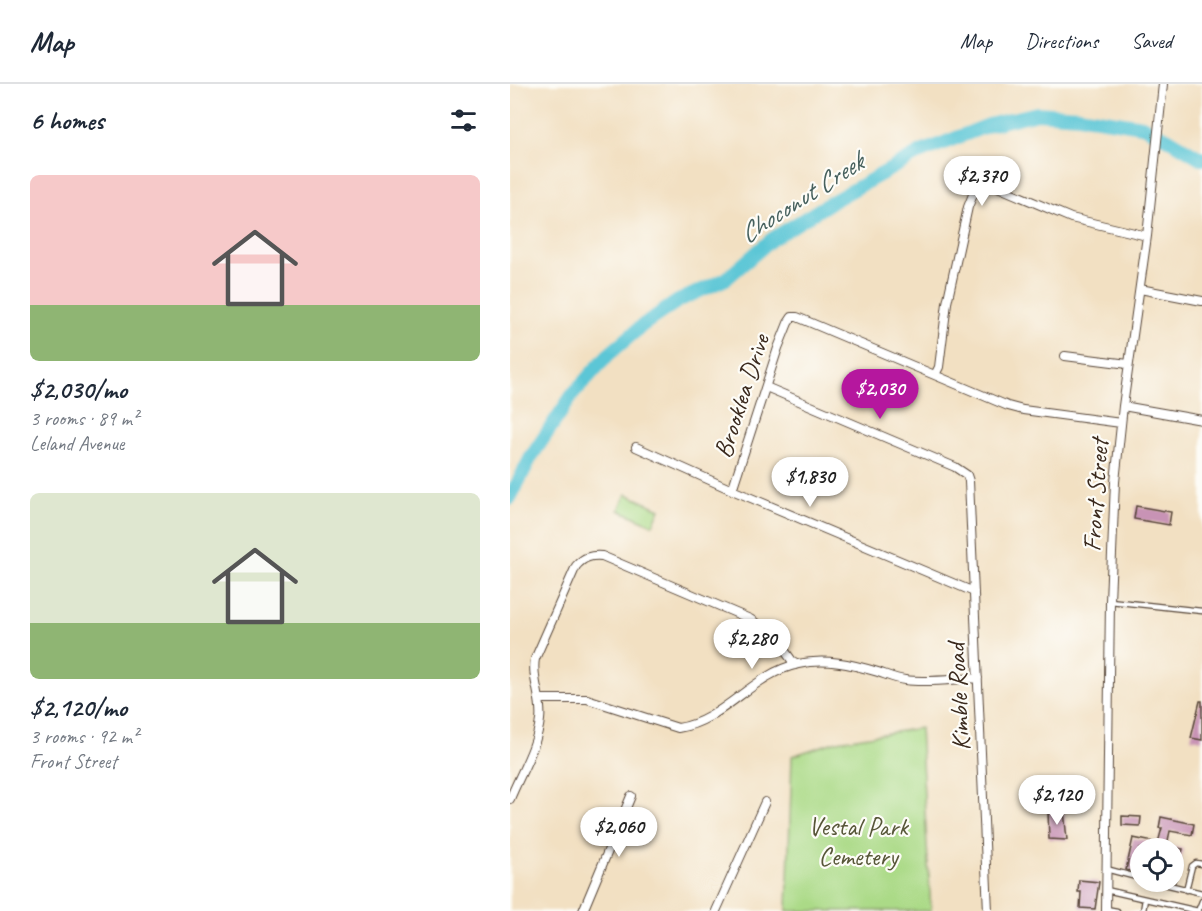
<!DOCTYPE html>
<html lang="en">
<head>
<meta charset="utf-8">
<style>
  body { margin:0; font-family:Caveat,sans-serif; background:#f6f6f7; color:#1f2937; height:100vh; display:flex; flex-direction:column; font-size:22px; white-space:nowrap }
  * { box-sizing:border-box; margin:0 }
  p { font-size:20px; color:#747a83 }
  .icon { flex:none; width:33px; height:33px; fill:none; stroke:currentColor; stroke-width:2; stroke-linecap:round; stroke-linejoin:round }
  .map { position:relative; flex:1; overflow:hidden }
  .panel { display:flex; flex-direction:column; background:#fff; width:510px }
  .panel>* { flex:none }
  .fabs { position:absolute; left:620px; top:754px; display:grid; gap:12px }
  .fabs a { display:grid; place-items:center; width:54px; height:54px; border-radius:50%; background:#fff; box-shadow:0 3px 9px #0003; font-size:30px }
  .price { position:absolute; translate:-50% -51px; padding:0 14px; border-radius:21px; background:#fff; color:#222; font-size:20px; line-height:39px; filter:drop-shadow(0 2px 3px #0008) }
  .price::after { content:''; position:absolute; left:50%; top:36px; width:18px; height:14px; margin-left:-9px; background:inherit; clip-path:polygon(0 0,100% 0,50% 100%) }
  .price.current { background:#b5179e; color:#fff }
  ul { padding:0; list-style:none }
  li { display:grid; align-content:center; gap:12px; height:318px; padding:0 30px }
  li span { display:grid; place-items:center; height:186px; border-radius:9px; color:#555 }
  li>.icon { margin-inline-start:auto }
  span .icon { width:108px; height:108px; fill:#fffc; stroke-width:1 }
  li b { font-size:26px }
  h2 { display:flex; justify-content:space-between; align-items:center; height:72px; padding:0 30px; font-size:26px }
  header { display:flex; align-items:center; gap:36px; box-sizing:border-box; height:84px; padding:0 30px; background:#fff; border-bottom:2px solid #e0e1e3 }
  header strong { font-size:28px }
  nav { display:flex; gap:33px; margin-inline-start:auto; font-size:21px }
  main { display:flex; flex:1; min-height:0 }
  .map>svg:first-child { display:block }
  .green { fill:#abda87; stroke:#738252; stroke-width:1.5 }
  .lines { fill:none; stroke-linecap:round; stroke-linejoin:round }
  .river { stroke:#5cc6d6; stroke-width:14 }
  .building { fill:#c893b5 }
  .lane-casing { stroke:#564537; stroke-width:7 }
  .street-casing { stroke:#564537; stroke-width:10 }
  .lane { stroke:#fff; stroke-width:4.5 }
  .street { stroke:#fff; stroke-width:8 }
  .labels { text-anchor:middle; stroke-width:4.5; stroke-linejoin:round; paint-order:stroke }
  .street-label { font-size:26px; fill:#3b2a1e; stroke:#fdfcf7 }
  .park-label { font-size:26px; fill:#575638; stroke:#fdfcf7 }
  .water-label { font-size:27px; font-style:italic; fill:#47615e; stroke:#fdfcf7 }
</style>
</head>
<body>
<header>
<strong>Map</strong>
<nav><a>Map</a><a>Directions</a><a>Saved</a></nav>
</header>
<main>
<section class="panel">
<h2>6 homes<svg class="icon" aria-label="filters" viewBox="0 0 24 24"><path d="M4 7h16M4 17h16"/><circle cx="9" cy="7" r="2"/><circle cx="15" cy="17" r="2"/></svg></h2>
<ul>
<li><span style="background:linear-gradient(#f6c9c9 70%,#8fb573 0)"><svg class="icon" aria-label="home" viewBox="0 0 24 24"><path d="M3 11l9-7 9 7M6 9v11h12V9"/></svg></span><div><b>$2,030/mo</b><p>3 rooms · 89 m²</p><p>Leland Avenue</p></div></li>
<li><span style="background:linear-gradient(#dfe7d0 70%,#8fb573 0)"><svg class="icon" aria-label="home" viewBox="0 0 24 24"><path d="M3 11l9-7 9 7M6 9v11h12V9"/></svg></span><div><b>$2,120/mo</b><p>3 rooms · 92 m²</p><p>Front Street</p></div></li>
</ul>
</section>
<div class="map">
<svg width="692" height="827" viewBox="0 0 692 827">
  <rect width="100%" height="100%" fill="#fdfcf7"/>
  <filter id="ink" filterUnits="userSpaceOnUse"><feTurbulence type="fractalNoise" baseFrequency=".0167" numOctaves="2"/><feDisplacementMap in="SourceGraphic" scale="12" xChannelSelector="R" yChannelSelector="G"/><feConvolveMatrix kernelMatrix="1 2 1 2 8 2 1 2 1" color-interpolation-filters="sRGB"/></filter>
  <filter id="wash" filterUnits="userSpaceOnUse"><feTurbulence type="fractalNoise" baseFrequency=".008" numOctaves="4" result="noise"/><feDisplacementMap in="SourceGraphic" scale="24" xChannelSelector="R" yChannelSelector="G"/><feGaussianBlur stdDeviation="1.35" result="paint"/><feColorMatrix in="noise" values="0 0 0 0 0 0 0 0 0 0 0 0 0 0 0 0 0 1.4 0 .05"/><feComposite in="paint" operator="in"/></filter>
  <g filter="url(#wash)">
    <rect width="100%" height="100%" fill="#f2e0c2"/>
    <path class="green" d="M116 410 150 425 143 441 109 426Z
      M410 644 421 827H277L282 672 327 657Z"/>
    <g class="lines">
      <path class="river" d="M0 414 21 373 63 310 98 271 133 241 168 217 216 195 262 155 323 117 411 68 479 41 527 29 569 32 632 42 657 54 692 75"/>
    </g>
    <g id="blocks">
      <path class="building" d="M626 422 661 428 659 441 624 435Z
        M690 617H692V656L681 654Z
        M538 727H554L557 756 539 755Z
        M612 732 631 733 630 742 612 741Z
        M651 733 684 740 682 751 660 747 657 761 663 763 662 765H630V789L616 786 623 754 648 759 652 744H649Z
        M663 763 673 765 665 798 663 797Z
        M569 796 589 798 585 825 570 824 571 808H568Z"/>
    </g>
  </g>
  <g filter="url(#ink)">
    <use href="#blocks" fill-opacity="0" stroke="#564537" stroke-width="1.5"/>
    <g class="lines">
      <g class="lane-casing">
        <path id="lane" d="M600 517 692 527
          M596 785 630 794
          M646 798 692 809
          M596 806 688 827
          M676 806 682 782 686 779 692 780
          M596 825 607 827
          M633 827 635 815
          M688 827 692 817"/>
      </g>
      <g class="street-casing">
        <path id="street" d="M630 205 692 217
          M555 272 618 280
          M425 291 429 283 437 219 458 123 464 108 470 102 483 101 561 134 637 152
          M256 303 445 383 457 391 459 397 478 827
          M613 322 692 336
          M126 363 222 406 464 508
          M222 406 268 264 278 239 282 233H287L498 322 513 326 611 339
          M30 615H77L168 644C214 637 242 590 288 580 316 574 341 580 368 588 377 591 386 595 395 596 418 599 444 595 468 594
          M0 715C10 690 27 663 30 636 33 615 21 595 25 575L66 482C74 473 81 471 92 472L240 535C260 547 272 562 285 581
          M73 827 121 712
          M206 827 255 718
          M596 827 600 517 605 398 613 322 637 152 653 0"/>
      </g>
      <use href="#lane" class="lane"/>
      <use href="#street" class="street"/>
    </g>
  </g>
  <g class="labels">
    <g class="street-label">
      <text transform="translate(231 312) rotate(-72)" y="9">Brooklea Drive</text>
      <text transform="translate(585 411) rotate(-86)" y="9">Front Street</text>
      <text transform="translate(448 613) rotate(-93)" y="9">Kimble Road</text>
    </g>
    <g class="park-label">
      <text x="348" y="751">Vestal Park<tspan x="348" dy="30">Cemetery</tspan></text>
    </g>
    <g class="water-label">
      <text transform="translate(291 114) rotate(-33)" y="9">Choconut Creek</text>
    </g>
  </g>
</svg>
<div class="fabs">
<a><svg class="icon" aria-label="locate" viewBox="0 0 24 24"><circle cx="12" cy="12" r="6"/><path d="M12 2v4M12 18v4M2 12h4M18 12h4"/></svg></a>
</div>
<b class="price" style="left:472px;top:123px">$2,370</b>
<b class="price current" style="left:370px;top:336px">$2,030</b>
<b class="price" style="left:300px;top:424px">$1,830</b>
<b class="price" style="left:242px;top:586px">$2,280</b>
<b class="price" style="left:547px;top:742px">$2,120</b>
<b class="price" style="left:109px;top:774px">$2,060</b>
</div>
</main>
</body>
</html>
